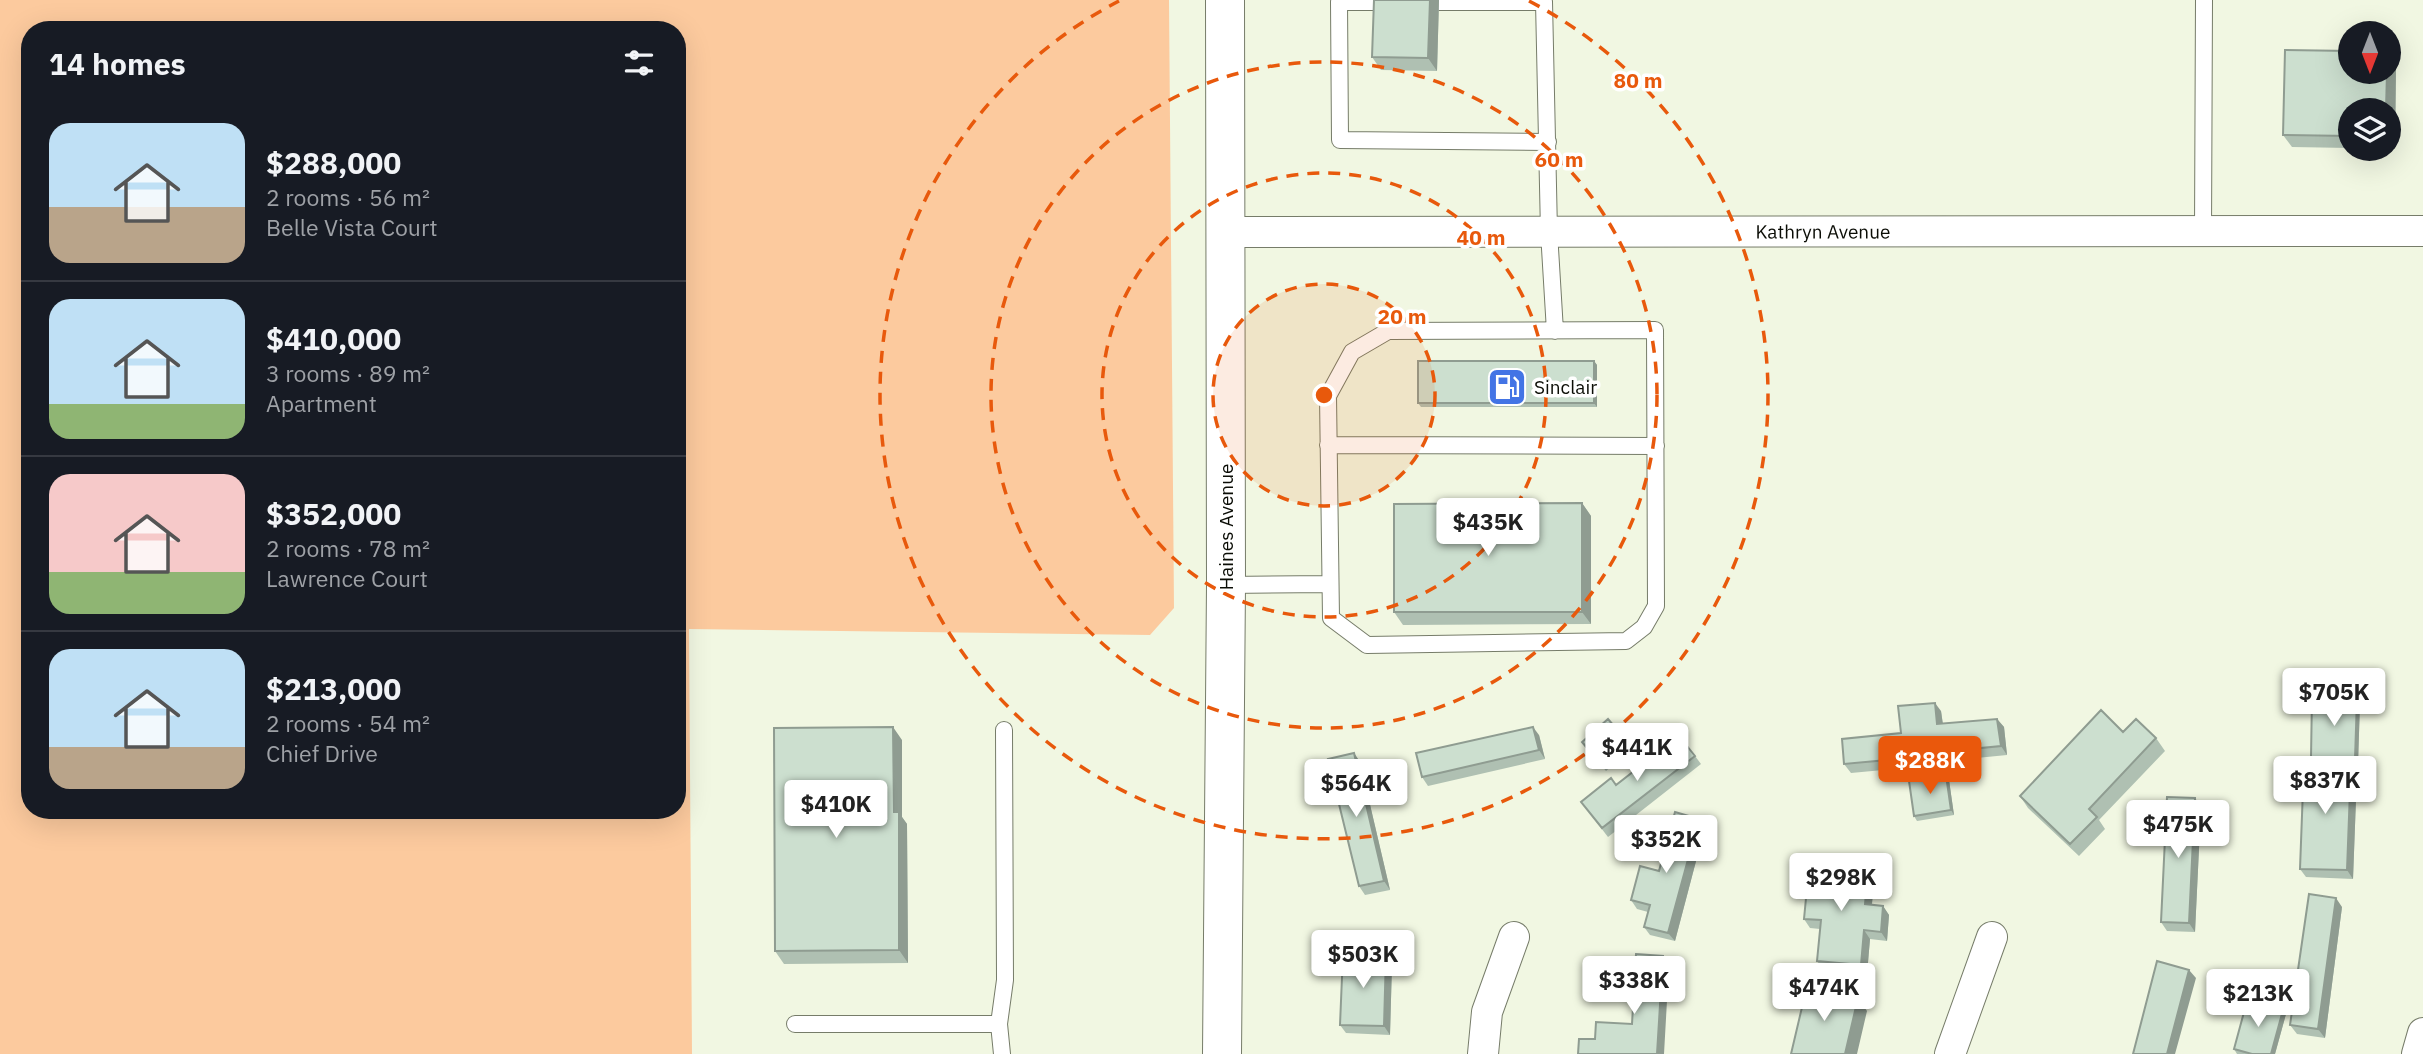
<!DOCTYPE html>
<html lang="en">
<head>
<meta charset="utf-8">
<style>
  body { margin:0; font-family:"IBM Plex Sans",sans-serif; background:#20242c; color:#f1f3f6; height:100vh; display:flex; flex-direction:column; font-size:26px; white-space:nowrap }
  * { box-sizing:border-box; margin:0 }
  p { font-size:23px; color:#9ea1a6 }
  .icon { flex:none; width:38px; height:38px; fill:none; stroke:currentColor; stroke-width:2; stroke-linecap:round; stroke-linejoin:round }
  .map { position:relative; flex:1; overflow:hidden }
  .drawer { position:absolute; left:21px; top:21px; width:665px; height:798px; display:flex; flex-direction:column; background:#171b24; border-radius:28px; box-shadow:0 7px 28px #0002 }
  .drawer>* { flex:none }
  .needle { width:46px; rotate:180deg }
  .controls { position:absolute; left:2338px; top:21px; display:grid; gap:14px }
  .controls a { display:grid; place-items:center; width:63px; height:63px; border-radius:50%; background:#171b24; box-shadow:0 7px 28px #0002; font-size:35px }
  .price { position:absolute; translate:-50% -60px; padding:0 16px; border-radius:7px; background:#fff; color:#222; font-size:23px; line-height:46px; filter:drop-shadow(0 2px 4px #0008) }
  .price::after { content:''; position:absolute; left:50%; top:42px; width:21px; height:16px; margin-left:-10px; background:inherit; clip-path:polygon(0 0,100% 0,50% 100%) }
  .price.active { background:#ea580c; color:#fff }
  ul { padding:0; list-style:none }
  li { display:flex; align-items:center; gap:21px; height:175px; padding:0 28px }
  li+li { border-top:2px solid #363941 }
  li span { display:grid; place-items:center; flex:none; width:196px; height:140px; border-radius:21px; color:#555 }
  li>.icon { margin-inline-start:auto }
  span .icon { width:84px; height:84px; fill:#fffc; stroke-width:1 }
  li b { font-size:30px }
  h2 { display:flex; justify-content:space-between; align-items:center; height:84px; padding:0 28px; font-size:30px }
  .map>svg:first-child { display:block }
  .green { fill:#fcca9e; fill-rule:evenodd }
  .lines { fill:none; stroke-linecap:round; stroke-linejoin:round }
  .lane-casing { stroke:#767c69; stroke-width:18 }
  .street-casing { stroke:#767c69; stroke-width:32 }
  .secondary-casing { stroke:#767c69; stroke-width:40 }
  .lane { stroke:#fff; stroke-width:16 }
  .street { stroke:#fff; stroke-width:30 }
  .secondary { stroke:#fff; stroke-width:38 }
  .wall { fill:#afc0b2 }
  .shaded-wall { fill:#8f9c91 }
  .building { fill:#ccdfcf; stroke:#8f9c91; stroke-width:2 }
  .ring { fill:none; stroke:#e8590c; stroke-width:3.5; stroke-dasharray:12 9 }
  .labels { text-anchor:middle; stroke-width:7; stroke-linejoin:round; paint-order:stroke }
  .street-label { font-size:19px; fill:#0b0d06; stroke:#fff }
  .poi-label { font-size:19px; fill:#0b0d06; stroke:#fff; text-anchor:start }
  .centre { fill:#e8590c; stroke:#fff; stroke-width:3.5 }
  .ring-label { font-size:21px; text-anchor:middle; font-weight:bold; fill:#e8590c; stroke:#fff; stroke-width:7; stroke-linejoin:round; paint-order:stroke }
</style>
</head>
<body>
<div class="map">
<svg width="2423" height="1054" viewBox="0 0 2423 1054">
  <rect width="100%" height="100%" fill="#f1f7e2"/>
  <path class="green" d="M0 0H1169L1174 608 1150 635 689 629 692 1054H0ZM30 30H677V810H30Z"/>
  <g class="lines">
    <g class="lane-casing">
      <path id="lane" d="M1383 2H1339L1340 140 1548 142
        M1439 2H1544L1549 232 1555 331
        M2203 231 2204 0
        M1655 330 1656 606 1644 627 1626 641 1367 645 1331 618 1328 396 1352 352 1388 331Z
        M1328 445 1656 446
        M1226 585 1330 584
        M795 1024H999
        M1002 1054 999 1024 1005 980 1004 730"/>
    </g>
    <g class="street-casing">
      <g id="street">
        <path id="s1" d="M1225 232 2423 231"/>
        <path d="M1483 1054 1487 1012 1514 937"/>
        <path d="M1950 1054 1992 937"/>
        <path d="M2417 1054 2423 1033"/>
      </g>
    </g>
    <g class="secondary-casing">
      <path id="secondary" d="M1222 1054 1226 585 1225 0"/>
    </g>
    <use href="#lane" class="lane"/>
    <use href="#street" class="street"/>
    <use href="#secondary" class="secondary"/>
  </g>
  <path class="wall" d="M1374 0H1439L1437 71 1381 70 1372 57Z
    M2396 65 2395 149H2371H2389V110H2350V148L2292 147 2283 135Z
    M1594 361 1597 365V407H1421L1418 403Z
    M1582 503 1591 516V624L1403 625 1394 612Z
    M2360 702 2358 764 2348 763 2351 764 2357 772 2353 879 2306 877 2300 869 2314 762 2311 758Z
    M1941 711 1943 724 1997 719 2004 727 2007 755 1936 762V765L1851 773 1844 764Z
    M2123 732 2156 738 2165 751 2099 820 2105 829 2079 856 2028 808 2020 796Z
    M1539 735 1545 759 1428 786 1422 777Z
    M902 740V817L907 824 908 963 784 964 775 951Z
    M1629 744 1632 748 1606 771 1585 746Z
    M1354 753 1360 762 1390 890 1365 895 1359 886Z
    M1695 756 1701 764 1608 837 1581 802 1616 785Z
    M1946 775 1949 780 1954 815 1917 821 1914 816Z
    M2195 798 2201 807 2195 932 2167 931 2161 922Z
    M1705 827 1675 941 1650 935 1644 927 1648 912 1637 909 1631 900 1659 871Z
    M1874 881 1872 905 1883 906 1889 915 1887 941 1870 939 1867 974 1824 970 1817 961 1820 929 1810 928 1804 919Z
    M2342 907 2325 1038 2297 1034 2290 1025Z
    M1392 964 1390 1035 1346 1033 1340 1025Z
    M2286 1014 2275 1054H2237L2234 1049Z"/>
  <path class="shaded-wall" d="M1430 0H1439L1437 71 1428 58Z
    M2389 54 2396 65 2395 149 2389 141V110H2386L2387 72H2389Z
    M1594 361 1597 365V407L1594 403Z
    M1582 503 1591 516V624L1582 612Z
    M2357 698 2360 702 2358 764 2355 759Z
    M1935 703 1941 711 1944 733 1937 724Z
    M1997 719 2004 727 2007 755 2001 746Z
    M893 727 902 740V817L907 824 908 963 899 950 894 812Z
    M1533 727 1539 735 1545 759 1539 750Z
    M1354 753 1360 762 1390 890 1384 881Z
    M2351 764 2357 772 2353 879 2347 870Z
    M1946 775 1949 780 1954 815 1951 810Z
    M2195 798 2201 807 2195 932 2189 923Z
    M1699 819 1705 827 1675 941 1668 933Z
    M1868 872 1874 881 1871 913 1865 904Z
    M2336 898 2342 907 2325 1038 2318 1029Z
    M1883 906 1889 915 1887 941 1881 932Z
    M1864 930 1870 939 1867 974 1861 965Z
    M1386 955 1392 964 1390 1035 1384 1026Z
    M1663 956 1669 965 1664 1054H1657Z
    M2189 970 2196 978 2175 1054H2167Z
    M1858 998 1867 1011 1857 1054H1845Z
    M2283 1010 2286 1014 2275 1054H2271Z"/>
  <path class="building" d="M1374 0H1430L1428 58 1372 57Z
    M2285 50 2350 51V72H2387L2386 110H2350V136L2283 135Z
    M1418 361H1594V403H1418Z
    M1582 503V612H1394V504Z
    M2312 696 2357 698 2355 759 2311 758Z
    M1935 703 1937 724 1997 719 2001 746 1930 753V756L1844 764 1842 739 1901 733 1898 706Z
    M2101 710 2123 732 2136 719 2156 738 2089 809 2097 817 2070 844 2020 796Z
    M1608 719 1629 744 1603 767 1582 742Z
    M893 727 894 812H899V950L775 951 774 728Z
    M1533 727 1539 750 1422 777 1416 753Z
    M1679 736 1695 756 1602 828 1581 802 1611 778 1616 785Z
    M1354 753 1384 881 1359 886 1328 759Z
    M2304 762 2351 764 2347 870 2300 869Z
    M1946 775 1951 810 1914 816 1909 781Z
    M2167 797 2195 798 2189 923 2161 922Z
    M1675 812 1699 819 1668 933 1644 927 1650 905 1631 900 1640 866 1659 871Z
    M1809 867 1868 872 1865 904 1883 906 1881 932 1864 930 1861 965 1817 961 1821 920 1804 919Z
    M2309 894 2336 898 2318 1029 2290 1025Z
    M1343 953 1386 955 1384 1026 1340 1025Z
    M1636 954 1663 956 1657 1054H1578L1579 1039H1595L1596 1022 1632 1024Z
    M2157 961 2189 970 2167 1054H2133Z
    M1807 986 1858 998 1845 1054H1791Z
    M2247 1001 2283 1010 2271 1054H2252L2234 1049Z"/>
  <circle cx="1324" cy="395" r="111" fill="#e8590c" fill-opacity=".12"/>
  <g class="ring">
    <circle cx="1324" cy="395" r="111"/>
    <circle cx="1324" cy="395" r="222"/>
    <circle cx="1324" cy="395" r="333"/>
    <path d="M1529 1A444 444 0 1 1 1119 1"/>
  </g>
  <defs>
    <g id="fuel-square" transform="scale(2.0125)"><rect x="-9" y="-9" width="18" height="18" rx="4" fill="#4374e5" stroke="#fff"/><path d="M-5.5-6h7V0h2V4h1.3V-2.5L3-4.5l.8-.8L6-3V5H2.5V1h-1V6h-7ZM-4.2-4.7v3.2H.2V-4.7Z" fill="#fff"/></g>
  </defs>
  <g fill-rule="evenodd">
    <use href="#fuel-square" x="1507" y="387"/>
  </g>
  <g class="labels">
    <g class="street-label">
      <text dy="7" stroke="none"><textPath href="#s1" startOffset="598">Kathryn Avenue</textPath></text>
      <text transform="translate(1226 527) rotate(-90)" y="7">Haines Avenue</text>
    </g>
    <g class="poi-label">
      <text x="1534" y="394">Sinclair</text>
    </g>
  </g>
  <circle cx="1324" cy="395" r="10" class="centre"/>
  <g class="ring-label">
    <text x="1638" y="88">80 m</text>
    <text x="1559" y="167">60 m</text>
    <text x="1481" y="245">40 m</text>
    <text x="1402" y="324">20 m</text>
  </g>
</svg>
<div class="controls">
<a><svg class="needle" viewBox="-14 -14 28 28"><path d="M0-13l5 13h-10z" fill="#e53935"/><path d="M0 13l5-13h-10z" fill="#9ea1a6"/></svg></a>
<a><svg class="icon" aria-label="layers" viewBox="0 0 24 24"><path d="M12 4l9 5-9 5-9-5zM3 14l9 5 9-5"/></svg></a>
</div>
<b class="price" style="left:1488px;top:558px">$435K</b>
<b class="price" style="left:2334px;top:728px">$705K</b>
<b class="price" style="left:1637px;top:783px">$441K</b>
<b class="price active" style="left:1930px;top:796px">$288K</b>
<b class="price" style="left:2325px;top:816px">$837K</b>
<b class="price" style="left:1356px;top:819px">$564K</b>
<b class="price" style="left:836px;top:840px">$410K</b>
<b class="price" style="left:2178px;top:860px">$475K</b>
<b class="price" style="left:1666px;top:875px">$352K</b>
<b class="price" style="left:1841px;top:913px">$298K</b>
<b class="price" style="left:1363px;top:990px">$503K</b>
<b class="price" style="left:1634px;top:1016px">$338K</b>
<b class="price" style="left:1824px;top:1023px">$474K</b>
<b class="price" style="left:2258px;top:1029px">$213K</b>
<section class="drawer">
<h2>14 homes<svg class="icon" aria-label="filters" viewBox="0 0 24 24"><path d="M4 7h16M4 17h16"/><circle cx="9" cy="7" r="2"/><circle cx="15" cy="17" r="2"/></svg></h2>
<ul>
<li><span style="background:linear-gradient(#bfe0f5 60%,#b9a48a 0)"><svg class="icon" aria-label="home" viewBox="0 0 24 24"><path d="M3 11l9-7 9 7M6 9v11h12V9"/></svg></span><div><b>$288,000</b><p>2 rooms · 56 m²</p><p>Belle Vista Court</p></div></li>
<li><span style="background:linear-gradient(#bfe0f5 75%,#8fb573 0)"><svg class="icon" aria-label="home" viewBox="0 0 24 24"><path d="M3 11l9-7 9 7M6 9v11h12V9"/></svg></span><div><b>$410,000</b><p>3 rooms · 89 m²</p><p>Apartment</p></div></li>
<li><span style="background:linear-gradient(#f6c9c9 70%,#8fb573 0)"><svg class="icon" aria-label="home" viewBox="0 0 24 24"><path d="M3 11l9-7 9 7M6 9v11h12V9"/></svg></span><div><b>$352,000</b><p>2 rooms · 78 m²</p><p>Lawrence Court</p></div></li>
<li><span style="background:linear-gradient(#bfe0f5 70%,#b9a48a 0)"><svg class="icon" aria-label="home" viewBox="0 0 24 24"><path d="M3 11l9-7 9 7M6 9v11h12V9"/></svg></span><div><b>$213,000</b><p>2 rooms · 54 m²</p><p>Chief Drive</p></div></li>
</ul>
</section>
</div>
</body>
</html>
